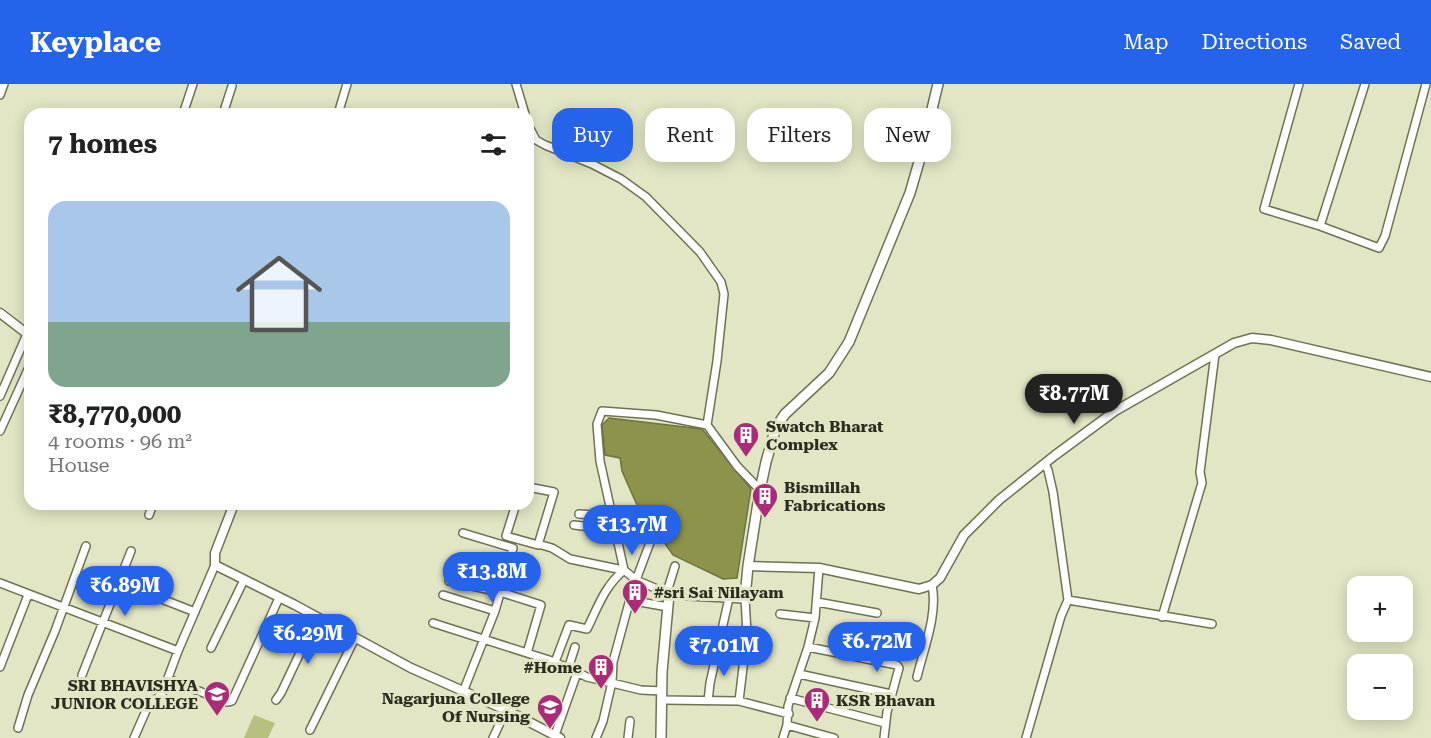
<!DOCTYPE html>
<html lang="en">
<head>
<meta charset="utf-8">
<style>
  body { margin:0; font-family:"Roboto Serif",serif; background:#f6f6f6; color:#222; height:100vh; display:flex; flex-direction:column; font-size:22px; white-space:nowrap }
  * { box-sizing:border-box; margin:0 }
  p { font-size:20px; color:#767676 }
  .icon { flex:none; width:33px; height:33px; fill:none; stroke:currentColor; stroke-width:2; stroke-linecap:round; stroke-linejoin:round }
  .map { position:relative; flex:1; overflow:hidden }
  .panel { position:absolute; left:24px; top:24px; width:510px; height:402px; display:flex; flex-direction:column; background:#fff; border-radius:18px; box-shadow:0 3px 15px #0003 }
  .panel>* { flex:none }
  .guide { position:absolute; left:552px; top:24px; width:570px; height:54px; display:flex; gap:12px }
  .buttons { position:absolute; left:1347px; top:492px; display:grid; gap:12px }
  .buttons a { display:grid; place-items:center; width:66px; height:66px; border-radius:12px; background:#fff; box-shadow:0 3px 15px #0003; font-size:30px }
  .price { position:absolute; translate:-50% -51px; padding:0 14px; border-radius:21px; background:#2563eb; color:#fff; font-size:20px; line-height:39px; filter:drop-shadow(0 2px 3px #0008) }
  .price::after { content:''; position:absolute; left:50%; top:36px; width:18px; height:14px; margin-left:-9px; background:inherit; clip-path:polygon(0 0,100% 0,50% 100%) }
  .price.active { background:#222; color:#fff }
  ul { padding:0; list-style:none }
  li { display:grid; align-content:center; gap:12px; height:318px; padding:0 24px }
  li+li { border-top:2px solid #e0e0e0 }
  li span { display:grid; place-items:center; height:186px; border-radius:18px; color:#555 }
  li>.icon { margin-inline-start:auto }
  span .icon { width:108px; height:108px; fill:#fffc; stroke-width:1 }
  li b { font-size:26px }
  h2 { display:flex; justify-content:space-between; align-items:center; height:72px; padding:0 24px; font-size:26px }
  .tag { padding:0 21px; border-radius:18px; background:#fff; box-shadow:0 3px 15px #0003; font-size:21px; line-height:54px }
  .tag.active { background:#2563eb; color:#fff }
  header { display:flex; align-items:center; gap:36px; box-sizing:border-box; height:84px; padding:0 30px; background:#2563eb; color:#fff }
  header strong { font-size:28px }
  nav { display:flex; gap:33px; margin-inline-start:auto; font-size:21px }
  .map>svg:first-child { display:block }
  .green { fill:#b9bf7f }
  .water { fill:#8d934b; stroke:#70743e; stroke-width:1.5 }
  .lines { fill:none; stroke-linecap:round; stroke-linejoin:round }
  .minor-casing { stroke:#6f7254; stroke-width:10 }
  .tertiary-casing { stroke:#6f7254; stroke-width:11 }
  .secondary-casing { stroke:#6f7254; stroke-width:12 }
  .minor { stroke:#fff; stroke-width:7 }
  .tertiary { stroke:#fff; stroke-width:8 }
  .secondary { stroke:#fff; stroke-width:9 }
  .labels { text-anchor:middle; stroke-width:6; stroke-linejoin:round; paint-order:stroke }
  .poi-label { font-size:16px; font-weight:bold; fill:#2b2d20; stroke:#e2e6c4; text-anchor:start }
</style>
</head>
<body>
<header>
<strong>Keyplace</strong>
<nav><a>Map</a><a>Directions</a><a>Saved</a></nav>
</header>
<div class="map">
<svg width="1431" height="654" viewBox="0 0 1431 654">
  <rect width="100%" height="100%" fill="#e2e6c4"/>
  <path class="green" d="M254 631 275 639 268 654H244Z"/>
  <path class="water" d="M609 334 702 345 751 405 737 494 723 495 673 471 636 419 622 387 620 374 605 371 602 341Z"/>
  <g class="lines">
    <g class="minor-casing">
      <path id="minor" d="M516 0 525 30
        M1299 0 1264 125 1320 142 1379 164 1385 152 1426 0
        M0 11 4 0
        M183 30 193 0
        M223 30 232 2
        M338 30 347 0
        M528 41 536 56 545 61 592 80 621 95 646 113 700 168 721 198 724 210 717 277 707 341
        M1320 142 1365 0
        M0 312 27 250
        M0 347 30 281
        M516 420 506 452 538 461 554 408 528 403
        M579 430 612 432
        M149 431 153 420
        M574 441 615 446
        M463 449 513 464 495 527 463 608
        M538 460 552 464 570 475 618 485 622 488
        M449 497 500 508 541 521 527 569
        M118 498 195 528
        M0 499 178 567 215 481
        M667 508 675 482
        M669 510 636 496 624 486 600 377 597 340 602 327 656 331 707 341 737 382 760 406
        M443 511 495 527
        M629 516 668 523
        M1068 516 1212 540
        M817 518 877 529
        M780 530 815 534
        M1162 533 1202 399 1200 388 1215 270
        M433 539 552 577 587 593 641 606 662 607
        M808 563 897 581 899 584 887 628 884 654
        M211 564 244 496
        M555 578 569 541 587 545C598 523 604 503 624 486
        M0 583 28 511
        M568 585 575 563
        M799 590 891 610
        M82 591 131 467
        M917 593C924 564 938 530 932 501
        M168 595 227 618 232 617 279 514
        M790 614 885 639
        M276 616 281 609 317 533
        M662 616 739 617 789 630
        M708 617 710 599 729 514
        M739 617 747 550 745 514
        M787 641 834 654
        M18 644 28 611 55 547 86 462
        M310 646 355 554
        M555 651 577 589
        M134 654 148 622 162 610 178 567
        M493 654 506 626
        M596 654 603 637 612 598 613 578 633 504 651 456
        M628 654 630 637
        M783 654 787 641 788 622 808 563 815 534 819 484
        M1026 654 1061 532 1068 516 1053 408 1048 386 1045 380"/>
    </g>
    <g class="tertiary-casing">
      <path id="tertiary" d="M0 229 30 252
        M234 420 215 469V481L295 521 411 584 506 626 560 654
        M748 482 819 484 919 505 932 501 940 494 964 451 999 416 1054 372 1115 327 1234 259 1252 254 1271 256 1431 293"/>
    </g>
    <g class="secondary-casing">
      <path id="secondary" d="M661 654 662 588 669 510 745 514 748 482 760 406 766 378 776 343 785 330 829 289 849 258 910 109 921 71 938 0"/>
    </g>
    <use href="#minor" class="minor"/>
    <use href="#tertiary" class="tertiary"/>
    <use href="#secondary" class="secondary"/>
  </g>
  <defs>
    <g id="building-pin" transform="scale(1.35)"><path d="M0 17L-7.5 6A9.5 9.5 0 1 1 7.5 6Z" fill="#ac2b79" stroke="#e2e6c4"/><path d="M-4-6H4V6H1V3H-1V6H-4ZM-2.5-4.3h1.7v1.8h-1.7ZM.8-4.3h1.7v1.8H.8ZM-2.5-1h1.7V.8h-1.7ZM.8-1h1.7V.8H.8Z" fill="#fff"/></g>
    <g id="university-pin" transform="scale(1.35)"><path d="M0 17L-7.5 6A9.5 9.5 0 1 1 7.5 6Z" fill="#ac2b79" stroke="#e2e6c4"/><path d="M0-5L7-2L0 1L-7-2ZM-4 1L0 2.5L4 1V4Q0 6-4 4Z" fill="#fff"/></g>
  </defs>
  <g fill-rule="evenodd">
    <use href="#building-pin" x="746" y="351"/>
    <use href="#building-pin" x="765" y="412"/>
    <use href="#building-pin" x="635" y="508"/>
    <use href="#building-pin" x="601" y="583"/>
    <use href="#university-pin" x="217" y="610"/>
    <use href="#building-pin" x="817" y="616"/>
    <use href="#university-pin" x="550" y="623"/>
  </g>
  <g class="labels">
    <g class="poi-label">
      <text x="766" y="348">Swatch Bharat<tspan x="766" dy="18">Complex</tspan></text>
      <text x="784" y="409">Bismillah<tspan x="784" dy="18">Fabrications</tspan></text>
      <text x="654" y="514">#sri Sai Nilayam</text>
      <text x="582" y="589" text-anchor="end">#Home</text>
      <text x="198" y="607" text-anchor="end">SRI BHAVISHYA<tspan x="198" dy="18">JUNIOR COLLEGE</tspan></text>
      <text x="530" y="620" text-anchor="end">Nagarjuna College<tspan x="530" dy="18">Of Nursing</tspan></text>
      <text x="836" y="622">KSR Bhavan</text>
    </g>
  </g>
</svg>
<div class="buttons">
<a>+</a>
<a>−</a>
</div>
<b class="price active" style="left:1074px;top:341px">₹8.77M</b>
<b class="price" style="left:632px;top:472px">₹13.7M</b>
<b class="price" style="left:492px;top:519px">₹13.8M</b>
<b class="price" style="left:125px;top:533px">₹6.89M</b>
<b class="price" style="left:308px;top:581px">₹6.29M</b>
<b class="price" style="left:877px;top:589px">₹6.72M</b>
<b class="price" style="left:724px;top:593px">₹7.01M</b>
<div class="guide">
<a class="tag active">Buy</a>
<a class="tag">Rent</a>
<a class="tag">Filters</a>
<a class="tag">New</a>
</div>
<section class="panel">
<h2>7 homes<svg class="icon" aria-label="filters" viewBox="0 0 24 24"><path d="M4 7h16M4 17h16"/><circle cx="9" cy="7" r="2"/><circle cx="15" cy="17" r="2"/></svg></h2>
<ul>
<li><span style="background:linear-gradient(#a9c7e8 65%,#7fa58c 0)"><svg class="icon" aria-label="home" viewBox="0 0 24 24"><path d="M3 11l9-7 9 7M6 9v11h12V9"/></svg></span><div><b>₹8,770,000</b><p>4 rooms · 96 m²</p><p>House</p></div></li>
</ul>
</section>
</div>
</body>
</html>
